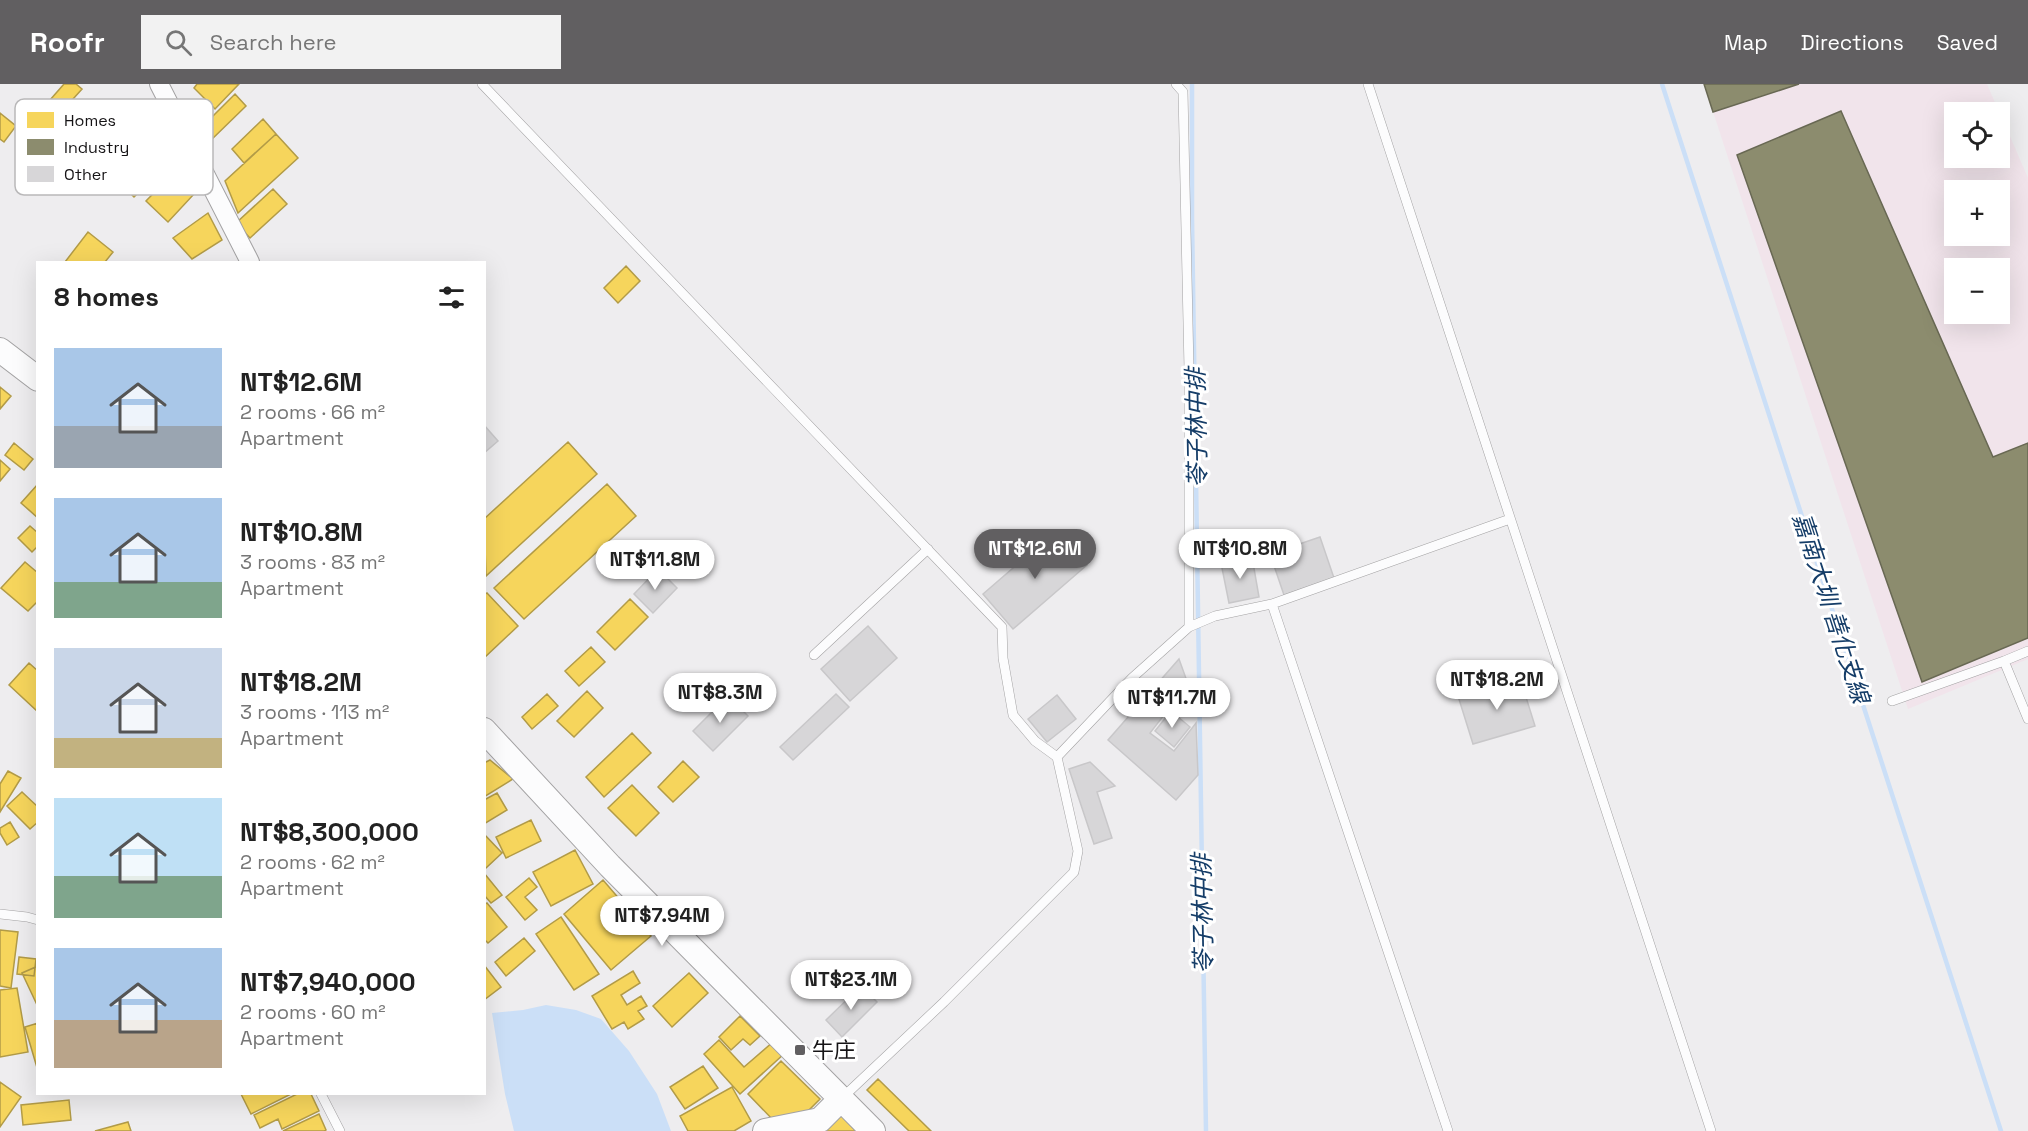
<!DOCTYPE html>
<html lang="en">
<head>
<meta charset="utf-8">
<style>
  body { margin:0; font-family:"Space Grotesk","Noto Sans TC",sans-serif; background:#f2f2f2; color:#222; height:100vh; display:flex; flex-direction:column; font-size:22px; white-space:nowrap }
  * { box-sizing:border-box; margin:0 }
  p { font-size:20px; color:#767676 }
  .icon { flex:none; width:33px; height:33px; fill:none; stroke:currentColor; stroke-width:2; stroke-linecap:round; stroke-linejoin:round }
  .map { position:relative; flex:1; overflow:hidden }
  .drawer { position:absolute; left:36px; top:177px; width:450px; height:834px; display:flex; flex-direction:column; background:#fff; border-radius:0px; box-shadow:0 6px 24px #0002 }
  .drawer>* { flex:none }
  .controls { position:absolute; left:1944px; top:18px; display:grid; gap:12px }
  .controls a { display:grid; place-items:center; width:66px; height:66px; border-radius:0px; background:#fff; box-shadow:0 6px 24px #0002; font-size:30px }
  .price { position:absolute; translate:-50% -51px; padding:0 14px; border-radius:21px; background:#fff; color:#222; font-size:20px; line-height:39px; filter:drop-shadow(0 2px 3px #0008) }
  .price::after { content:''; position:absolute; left:50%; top:36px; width:18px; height:14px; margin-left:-9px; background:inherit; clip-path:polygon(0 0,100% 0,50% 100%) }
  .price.active { background:#615f61; color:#fff }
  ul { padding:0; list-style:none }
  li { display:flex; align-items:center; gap:18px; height:150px; padding:0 18px }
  li span { display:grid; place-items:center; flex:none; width:168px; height:120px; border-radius:0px; color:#555 }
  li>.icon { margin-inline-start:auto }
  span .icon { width:72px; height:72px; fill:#fffc; stroke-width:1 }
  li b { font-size:26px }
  h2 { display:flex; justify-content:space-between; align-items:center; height:72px; padding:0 18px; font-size:26px }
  header { display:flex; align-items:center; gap:36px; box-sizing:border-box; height:84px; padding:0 30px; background:#615f61; color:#fff }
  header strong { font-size:28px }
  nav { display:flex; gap:33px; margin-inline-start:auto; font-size:21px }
  .search { width:420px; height:54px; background:#f2f2f2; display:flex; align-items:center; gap:15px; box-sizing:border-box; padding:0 21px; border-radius:0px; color:#767676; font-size:22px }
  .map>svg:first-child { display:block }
  .industrial { fill:#f1e4eb; fill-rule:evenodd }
  .water { fill:#cbdff7 }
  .homes { fill:#f6d55c; stroke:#b29b47; stroke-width:1.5 }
  .industry { fill:#8c8c6e; stroke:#686853; stroke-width:1.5 }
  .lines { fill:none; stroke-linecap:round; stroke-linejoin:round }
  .stream { stroke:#cbdff7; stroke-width:4.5 }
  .building { fill:#d7d6d8; stroke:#c8c7c9; stroke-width:1.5 }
  .service-casing { stroke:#a3a2a3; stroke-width:10 }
  .minor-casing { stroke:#a3a2a3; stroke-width:20 }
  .tertiary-casing { stroke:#a3a2a3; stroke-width:26 }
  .service { stroke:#fcfcfd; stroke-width:9 }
  .minor { stroke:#fcfcfd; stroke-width:18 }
  .tertiary { stroke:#fcfcfd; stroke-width:24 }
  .poi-dot { fill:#615f61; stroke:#fff; stroke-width:2 }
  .labels { text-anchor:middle; stroke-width:6; stroke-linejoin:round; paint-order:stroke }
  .poi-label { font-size:22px; fill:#151315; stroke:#fff; text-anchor:start }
  .water-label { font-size:24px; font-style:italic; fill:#153d68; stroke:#fff }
  .key { fill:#fff; stroke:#b9b8b9; stroke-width:1.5 }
  .key-label { font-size:16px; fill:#151315 }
</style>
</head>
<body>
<header>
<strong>Roofr</strong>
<div class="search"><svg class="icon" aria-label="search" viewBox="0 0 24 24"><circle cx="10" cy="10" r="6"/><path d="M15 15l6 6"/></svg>Search here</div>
<nav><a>Map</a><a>Directions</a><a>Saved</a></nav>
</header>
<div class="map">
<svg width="2028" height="1047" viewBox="0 0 2028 1047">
  <rect width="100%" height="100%" fill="#eeedef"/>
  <path class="industrial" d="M1704 0H1987L1999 28H1954V74H2000V29L2028 94V575L1908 625ZM1954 106H2000V152H1954ZM1954 184H2000V230H1954Z"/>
  <path class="water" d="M546 921 576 926 601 935 629 967 657 1010 671 1047H514L505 1010 492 929 523 926Z"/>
  <path class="homes" d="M64 0H76L82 5 55 35 43 24Z
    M197 0H239L215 25 194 4Z
    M235 10 246 22 207 60 200 45Z
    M0 29 16 42 4 58 0 55Z
    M263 35 276 50 244 79 232 65Z
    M276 50 298 74 238 129 225 97Z
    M167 55 175 73 134 113 106 85 128 63 143 78Z
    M180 82 195 109 168 138 146 117Z
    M273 105 287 120 250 154 236 139Z
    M208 129 222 156 192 175 173 154Z
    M88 148 113 168 105 178H65Z
    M626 182 640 197 618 219 604 204Z
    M0 303 11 312 0 325Z
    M568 358 597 390 486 492 484 435Z
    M14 359 33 375 24 386 5 371Z
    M0 376 10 385 0 397Z
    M38 400V434L21 419Z
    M607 400 636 432 524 535 494 504Z
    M30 442 38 449V462L32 468 18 454Z
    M25 478 38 489V517L28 527 1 504Z
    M487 509 518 542 484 574V511Z
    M630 515 648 533 615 566 597 548Z
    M591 563 605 578 579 602 565 587Z
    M29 579 38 587 37 627 9 601Z
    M587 607 603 624 574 653 557 637Z
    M547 610 558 622 532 645 522 633Z
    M632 649 651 669 604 713 586 693Z
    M490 676 513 695 484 713V679Z
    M683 677 699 693 673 718 658 703Z
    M8 687 21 694 0 728V700Z
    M632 701 659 729 636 752 608 724Z
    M22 708 38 723V738L30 745 7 722Z
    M497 709 507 726 484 740V716Z
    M531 736 541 757 506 774 496 753Z
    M10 738 19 753 7 761 0 749V744Z
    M484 750 502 769 486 784 484 782Z
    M575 766 593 800 551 822 533 788Z
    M484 789 502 811 491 819 484 811Z
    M529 794 537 803 525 813 537 826 525 836 506 813Z
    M603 796 651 852 611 886 564 830Z
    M487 819 507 843 488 859 484 855V821Z
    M561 833 599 890 574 906 536 850Z
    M0 846 18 848 11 904 0 902Z
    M524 854 535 867 506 892 495 878Z
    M19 873 36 875 34 892 17 890Z
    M484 881 501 903 484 916Z
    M38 882V923L22 889Z
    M633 887 640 899 621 911 627 921 641 912 647 922 638 927 644 935 628 945 624 938 612 945 592 912Z
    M689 889 708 909 672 943 653 922Z
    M17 904 28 968 0 973V906Z
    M740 932 760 952 750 961 743 955 731 966 719 953Z
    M38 939V987L25 943Z
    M719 956 744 983 774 957 785 969 740 1010 704 970Z
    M781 977 820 1015 803 1032 776 1039 748 1010Z
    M703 982 718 1004 685 1025 670 1003Z
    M878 995 931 1047H909L867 1006Z
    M0 998 21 1013 0 1043Z
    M732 1003 751 1037 734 1047H688L680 1032Z
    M241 1010H291L251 1030Z
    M297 1010H311L319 1027 282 1045 278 1035 260 1044 254 1031Z
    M69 1016 71 1036 23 1041 21 1021Z
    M319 1030 326 1046 324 1047H283Z
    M840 1030 856 1047H822Z
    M128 1038 131 1047H95Z"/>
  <path class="industry" d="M1704 0H1799L1713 28Z
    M1841 27 1993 373 2028 359V554L1922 598 1737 71Z"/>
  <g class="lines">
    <path class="stream" d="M1192 0V134L1206 1047
      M1662 0 2001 1047"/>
  </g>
  <path class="building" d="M484 341 498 357 484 369Z
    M1057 446 1087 481 1013 545 983 510Z
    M1320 453 1334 494 1284 511 1270 470Z
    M1252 473 1259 513 1229 519 1221 479Z
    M658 485 677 504 653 529 634 510Z
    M868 542 897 574 850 617 821 585Z
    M1179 575 1188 600 1150 649 1174 667 1196 639 1198 691 1176 716 1108 656Z
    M1520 594 1535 642 1473 660 1458 612Z
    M836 610 849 623 793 676 780 663Z
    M1057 611 1076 635 1047 658 1028 635Z
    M728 612 748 632 713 667 693 647Z
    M1171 627 1190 643 1174 663 1155 647Z
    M1090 678 1115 702 1097 708 1112 754 1094 760 1069 685Z
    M861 902 877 918 842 953 826 936Z"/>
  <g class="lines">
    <g class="service-casing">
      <path id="service" d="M482 0 1002 543 1003 574 1013 631 1035 657 1057 673 1078 767 1074 788 944 918 841 1015
        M1368 0 1711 1047
        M1272 520 1448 1047
        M1189 543 1215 532 1272 520 1510 435
        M814 571 928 465
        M2004 577 2028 635
        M1892 617 2004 577 2028 567
        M1057 673 1132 594 1189 543V285L1183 8 1176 0
        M0 830 27 833 38 836
        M321 1010 340 1047"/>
    </g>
    <g class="minor-casing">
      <path id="minor" d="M159 0 250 178"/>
    </g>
    <g class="tertiary-casing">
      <path id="tertiary" d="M0 266 38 295
        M484 646 610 782 873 1047
        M765 1047 820 1036 841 1015"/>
    </g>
    <use href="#service" class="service"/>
    <use href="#minor" class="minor"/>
    <use href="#tertiary" class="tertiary"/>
  </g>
  <rect class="poi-dot" x="794" y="960" width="12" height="12" rx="3"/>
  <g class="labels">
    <g class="poi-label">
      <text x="812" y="974">牛庄</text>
    </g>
    <g class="water-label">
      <text transform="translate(1197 344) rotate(-91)" y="8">苓子林中排</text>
      <text transform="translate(1831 524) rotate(72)" y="8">嘉南大圳 善化支線</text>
      <text transform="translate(1203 830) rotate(-91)" y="8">苓子林中排</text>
    </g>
  </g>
  <rect x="15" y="15" width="198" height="96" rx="9" class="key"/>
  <rect x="27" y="28" width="27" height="16" fill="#f6d55c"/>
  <rect x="27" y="55" width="27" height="16" fill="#8c8c6e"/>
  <rect x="27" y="82" width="27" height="16" fill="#d7d6d8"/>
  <g class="key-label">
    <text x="64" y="42">Homes</text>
    <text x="64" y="69">Industry</text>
    <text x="64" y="96">Other</text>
  </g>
</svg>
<div class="controls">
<a><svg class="icon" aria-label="locate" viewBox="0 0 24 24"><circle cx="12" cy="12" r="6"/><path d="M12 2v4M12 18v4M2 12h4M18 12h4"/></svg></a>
<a>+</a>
<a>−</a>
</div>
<b class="price active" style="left:1035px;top:496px">NT$12.6M</b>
<b class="price" style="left:1240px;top:496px">NT$10.8M</b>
<b class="price" style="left:655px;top:507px">NT$11.8M</b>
<b class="price" style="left:1497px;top:627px">NT$18.2M</b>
<b class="price" style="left:720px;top:640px">NT$8.3M</b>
<b class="price" style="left:1172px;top:645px">NT$11.7M</b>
<b class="price" style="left:662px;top:863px">NT$7.94M</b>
<b class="price" style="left:851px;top:927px">NT$23.1M</b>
<section class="drawer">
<h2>8 homes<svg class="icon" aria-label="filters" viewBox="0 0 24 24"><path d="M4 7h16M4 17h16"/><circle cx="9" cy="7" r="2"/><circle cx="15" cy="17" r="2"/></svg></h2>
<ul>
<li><span style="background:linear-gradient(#a9c7e8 65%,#9aa5b1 0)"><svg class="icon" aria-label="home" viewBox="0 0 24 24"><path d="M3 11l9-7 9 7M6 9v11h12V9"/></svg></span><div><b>NT$12.6M</b><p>2 rooms · 66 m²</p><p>Apartment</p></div></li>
<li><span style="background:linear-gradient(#a9c7e8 70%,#7fa58c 0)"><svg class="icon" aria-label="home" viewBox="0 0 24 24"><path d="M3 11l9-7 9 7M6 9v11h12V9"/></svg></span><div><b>NT$10.8M</b><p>3 rooms · 83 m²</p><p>Apartment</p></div></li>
<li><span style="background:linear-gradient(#c9d6e8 75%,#c2b280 0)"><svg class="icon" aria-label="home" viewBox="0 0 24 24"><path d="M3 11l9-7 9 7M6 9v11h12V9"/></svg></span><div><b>NT$18.2M</b><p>3 rooms · 113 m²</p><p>Apartment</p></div></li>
<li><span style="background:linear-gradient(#bfe0f5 65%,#7fa58c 0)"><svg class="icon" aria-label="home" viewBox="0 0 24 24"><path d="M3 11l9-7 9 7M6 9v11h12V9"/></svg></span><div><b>NT$8,300,000</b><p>2 rooms · 62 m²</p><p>Apartment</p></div></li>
<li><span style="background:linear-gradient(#a9c7e8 60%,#b9a48a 0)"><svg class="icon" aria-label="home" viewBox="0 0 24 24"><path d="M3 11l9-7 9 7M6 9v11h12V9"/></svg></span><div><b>NT$7,940,000</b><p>2 rooms · 60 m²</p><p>Apartment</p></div></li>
</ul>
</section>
</div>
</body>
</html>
